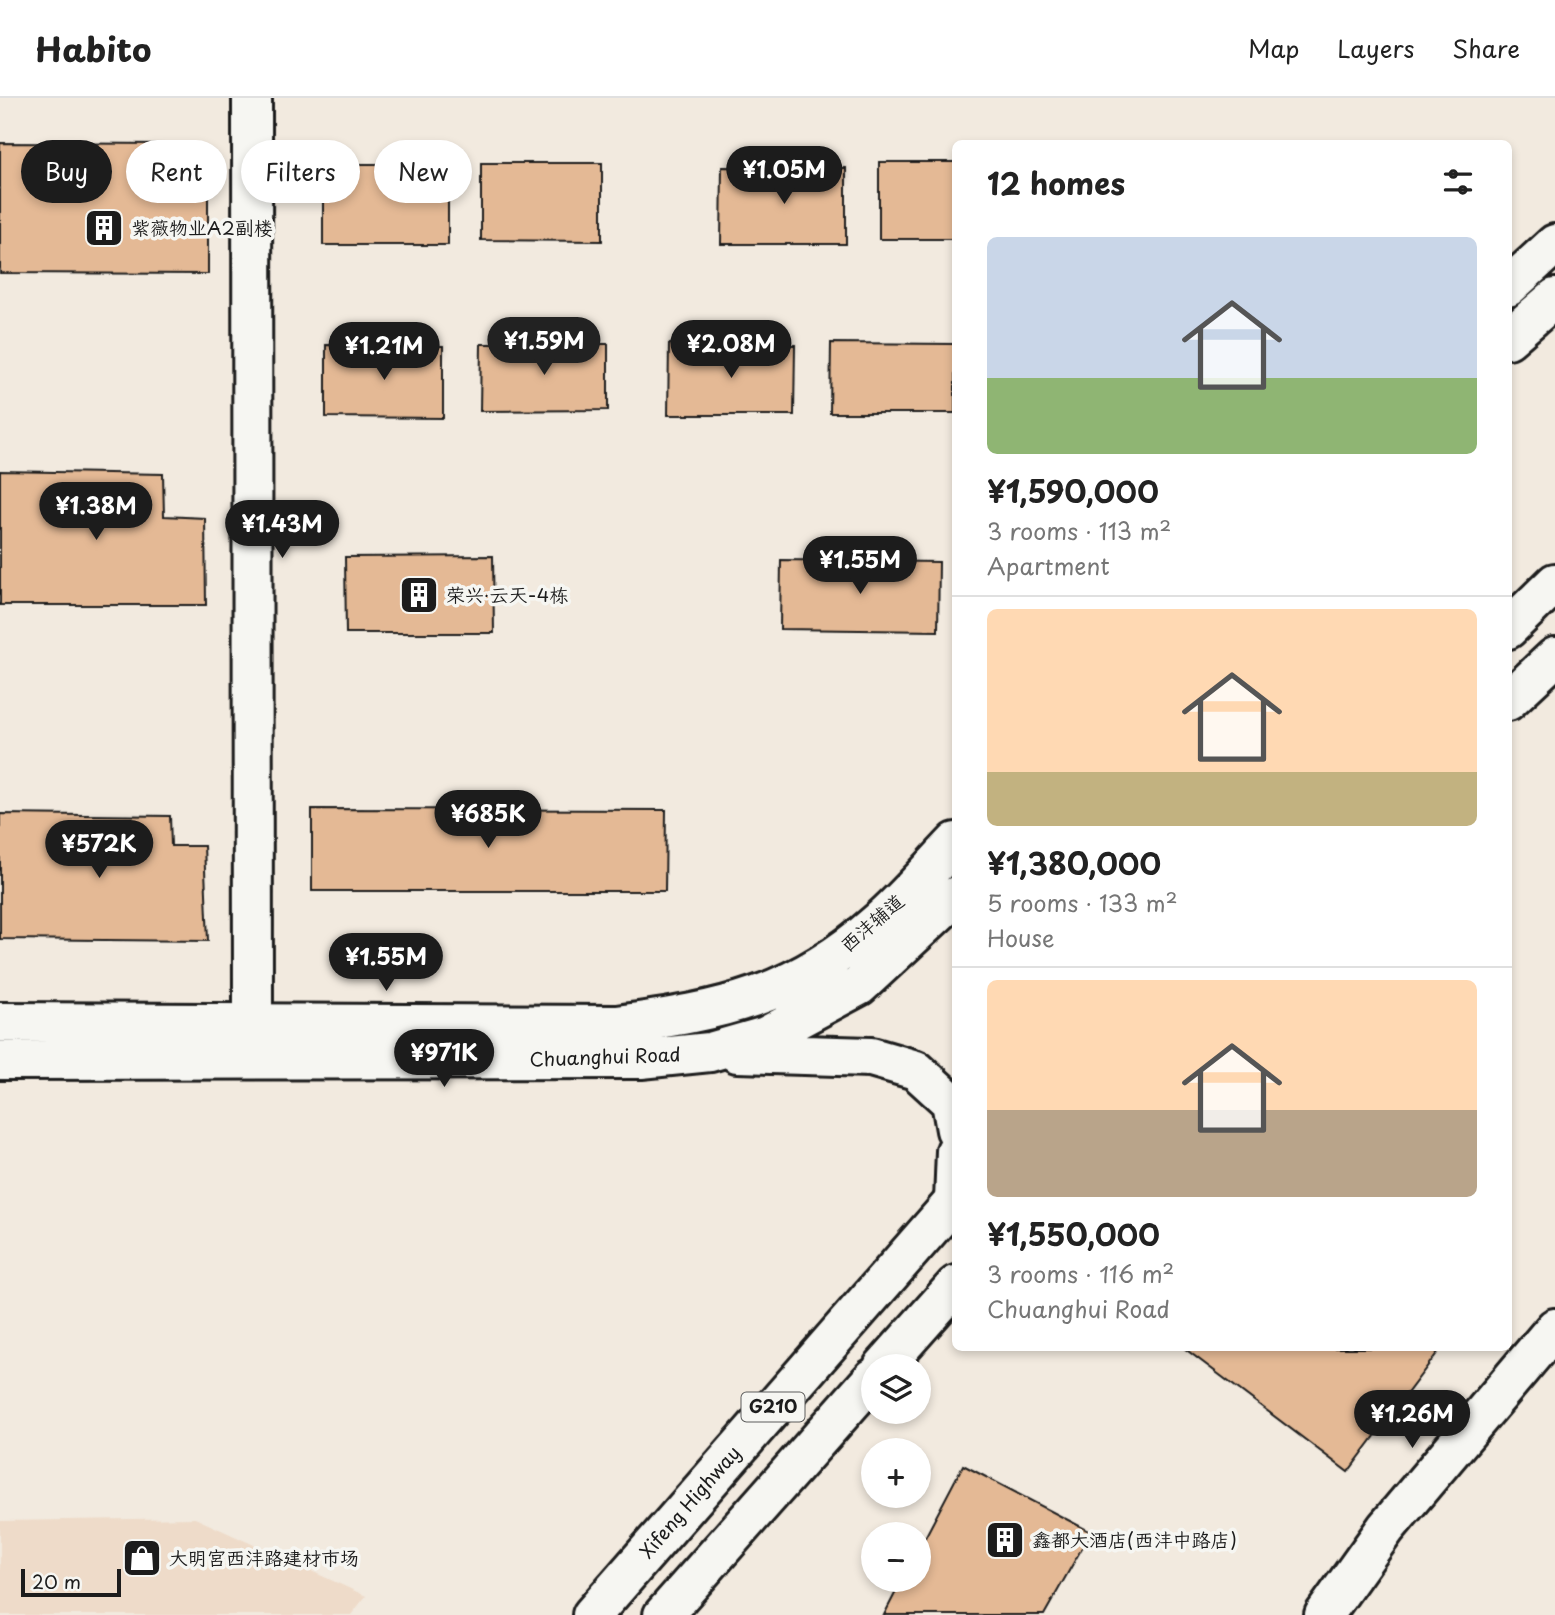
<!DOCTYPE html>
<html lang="en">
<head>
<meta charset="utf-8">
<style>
  body { margin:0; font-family:"Playpen Sans","LXGW WenKai TC",sans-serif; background:#f2f2f2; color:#222; height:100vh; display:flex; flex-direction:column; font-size:26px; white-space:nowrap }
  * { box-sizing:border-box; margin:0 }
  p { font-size:23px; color:#767676 }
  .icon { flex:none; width:38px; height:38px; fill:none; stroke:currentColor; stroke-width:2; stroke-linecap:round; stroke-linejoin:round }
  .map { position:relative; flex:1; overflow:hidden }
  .details { position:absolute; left:952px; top:42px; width:560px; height:1211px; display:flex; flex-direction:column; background:#fff; border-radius:10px; box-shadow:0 4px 10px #0003 }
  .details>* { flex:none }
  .top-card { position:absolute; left:21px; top:42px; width:665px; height:63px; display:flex; gap:14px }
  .controls { position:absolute; left:861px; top:1256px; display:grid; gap:14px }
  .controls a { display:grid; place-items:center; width:70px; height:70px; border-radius:50%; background:#fff; box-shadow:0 4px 10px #0003; font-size:35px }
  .scale { position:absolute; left:21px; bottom:18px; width:100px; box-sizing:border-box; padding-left:7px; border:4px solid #1c1c1c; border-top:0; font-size:19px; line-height:24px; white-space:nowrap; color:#1c1c1c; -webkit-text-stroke:5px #f6f6f2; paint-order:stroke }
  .price { position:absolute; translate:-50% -60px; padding:0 16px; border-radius:24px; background:#1c1c1c; color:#fff; font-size:23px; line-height:46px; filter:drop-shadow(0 2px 4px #0008) }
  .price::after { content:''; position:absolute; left:50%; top:42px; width:21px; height:16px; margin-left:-10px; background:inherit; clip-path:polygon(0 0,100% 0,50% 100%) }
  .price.on { background:#222; color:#fff }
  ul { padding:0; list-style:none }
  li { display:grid; align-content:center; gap:14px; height:371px; padding:0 35px }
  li+li { border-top:2px solid #e0e0e0 }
  li span { display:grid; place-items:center; height:217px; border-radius:10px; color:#555 }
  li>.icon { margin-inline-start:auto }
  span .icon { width:126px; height:126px; fill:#fffc; stroke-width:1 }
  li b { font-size:30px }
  h2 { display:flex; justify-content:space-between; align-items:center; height:84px; padding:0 35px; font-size:30px }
  .pill { padding:0 24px; border-radius:32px; background:#fff; box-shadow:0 4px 10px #0003; font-size:24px; line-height:63px }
  .pill.on { background:#1c1c1c; color:#fff }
  header { display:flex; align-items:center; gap:42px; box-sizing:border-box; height:98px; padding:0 35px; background:#fff; border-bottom:2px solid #e0e0e0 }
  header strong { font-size:33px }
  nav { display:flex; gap:38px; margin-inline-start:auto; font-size:24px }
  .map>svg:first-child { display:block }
  .built { fill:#eedbc9 }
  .building { fill:#e4b995; stroke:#1c1c1c; stroke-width:2 }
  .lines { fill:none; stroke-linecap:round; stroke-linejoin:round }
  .street-casing { stroke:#1c1c1c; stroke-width:44 }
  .secondary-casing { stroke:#1c1c1c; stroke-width:44 }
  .highway-casing { stroke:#1c1c1c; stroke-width:44 }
  .street { stroke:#f6f6f2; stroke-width:38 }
  .secondary { stroke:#f6f6f2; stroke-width:38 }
  .highway { stroke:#f6f6f2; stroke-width:38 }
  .labels { text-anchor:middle; stroke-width:7; stroke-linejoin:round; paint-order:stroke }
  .shield { fill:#f6f6f2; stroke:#5d5d5c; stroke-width:2 }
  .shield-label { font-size:18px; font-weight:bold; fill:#1c1c1c }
  .poi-label { font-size:19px; fill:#1c1c1c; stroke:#f6f6f2; text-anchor:start }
  .street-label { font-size:19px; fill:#1c1c1c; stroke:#f6f6f2 }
</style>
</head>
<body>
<header>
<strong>Habito</strong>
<nav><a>Map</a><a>Layers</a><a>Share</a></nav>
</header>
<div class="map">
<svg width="1555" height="1517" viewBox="0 0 1555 1517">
  <rect width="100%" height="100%" fill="#f2eadf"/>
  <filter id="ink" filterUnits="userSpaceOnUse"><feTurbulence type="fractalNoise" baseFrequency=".0143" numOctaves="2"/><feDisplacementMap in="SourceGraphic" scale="14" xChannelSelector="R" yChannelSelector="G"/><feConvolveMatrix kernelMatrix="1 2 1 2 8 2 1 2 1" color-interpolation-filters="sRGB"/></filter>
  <g filter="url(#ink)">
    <path class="built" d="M195 1420 366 1498 351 1517H0V1423Z"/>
    <path class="building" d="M0 45 165 46V85H208V176L0 175Z
      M879 64H956V141H879Z
      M481 65H602V143L481 142Z
      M323 66H448V147H323Z
      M722 69 846 70V146H721Z
      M831 245 955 246V315H830Z
      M481 246H608V312L480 313Z
      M669 246 795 247 794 317H668Z
      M326 247 443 248V320L326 319Z
      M0 373 163 376 164 418 205 420 206 507H0Z
      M493 458 494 535H346L345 459Z
      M781 462 939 464 938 533 780 531Z
      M312 711 666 712 665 793H312Z
      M0 716 170 718 171 748H204L208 843 0 841Z
      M1184 1250H1441L1348 1374Z
      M963 1367 1091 1434 1044 1517H884L902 1482H919V1451Z"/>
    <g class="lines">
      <g class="street-casing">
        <path id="street" d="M252 0 253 923"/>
      </g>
      <g class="secondary-casing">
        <path id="secondary" d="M1508 189 1555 146
          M1508 241 1555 200
          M0 924 617 927C722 913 795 898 877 825 905 801 930 771 956 744
          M737 955 871 959 916 972 951 1004 956 1032
          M0 962 641 961 710 954 766 938 859 888 956 798
          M954 1103 956 1053
          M1324 1517 1386 1430 1555 1230"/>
      </g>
      <g class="highway-casing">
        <path id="highway" d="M1508 531 1555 485
          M1508 603 1555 559
          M883 1269 956 1187
          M592 1517 956 1101
          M663 1517 873 1280"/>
      </g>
      <use href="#street" class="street"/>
      <use href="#secondary" class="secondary"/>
      <use href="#highway" class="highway"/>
    </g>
  </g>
  <defs>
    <g id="building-square" transform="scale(2.0125)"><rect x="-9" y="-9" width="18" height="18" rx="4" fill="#1c1c1c" stroke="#f6f6f2"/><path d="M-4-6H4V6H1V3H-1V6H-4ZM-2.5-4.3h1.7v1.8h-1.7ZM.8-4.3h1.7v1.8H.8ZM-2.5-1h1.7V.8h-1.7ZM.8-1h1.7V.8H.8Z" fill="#fff"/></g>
    <g id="shop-square" transform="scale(2.0125)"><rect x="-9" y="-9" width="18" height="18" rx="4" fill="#1c1c1c" stroke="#f6f6f2"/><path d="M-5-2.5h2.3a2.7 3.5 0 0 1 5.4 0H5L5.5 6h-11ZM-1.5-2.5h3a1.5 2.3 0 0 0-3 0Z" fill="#fff"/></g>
  </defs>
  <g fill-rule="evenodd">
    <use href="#building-square" x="104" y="130"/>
    <use href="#building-square" x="419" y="497"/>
    <use href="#building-square" x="1005" y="1442"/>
    <use href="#shop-square" x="142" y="1460"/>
  </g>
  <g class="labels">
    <rect class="shield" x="741.5" y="1294.5" width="63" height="29" rx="5"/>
    <g class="shield-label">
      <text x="773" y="1315">G210</text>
    </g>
    <g class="poi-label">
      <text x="131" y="137">紫薇物业A2副楼</text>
      <text x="446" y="504">荣兴·云天-4栋</text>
      <text x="1032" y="1449">鑫都大酒店(西沣中路店)</text>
      <text x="169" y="1467">大明宫西沣路建材市场</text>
    </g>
    <g class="street-label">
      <text transform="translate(872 825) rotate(-41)" y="7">西沣辅道</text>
      <text transform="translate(605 959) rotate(-2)" y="7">Chuanghui Road</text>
      <text transform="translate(690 1404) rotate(-49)" y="7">Xifeng Highway</text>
    </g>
  </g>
</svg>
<div class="controls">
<a><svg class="icon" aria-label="layers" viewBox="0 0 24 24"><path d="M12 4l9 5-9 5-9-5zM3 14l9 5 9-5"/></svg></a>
<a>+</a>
<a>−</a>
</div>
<div class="scale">20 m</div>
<b class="price" style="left:784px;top:108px">¥1.05M</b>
<b class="price on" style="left:544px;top:279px">¥1.59M</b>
<b class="price" style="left:731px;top:282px">¥2.08M</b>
<b class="price" style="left:384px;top:284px">¥1.21M</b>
<b class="price" style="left:96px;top:444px">¥1.38M</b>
<b class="price" style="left:282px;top:462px">¥1.43M</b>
<b class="price" style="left:860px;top:498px">¥1.55M</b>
<b class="price" style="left:488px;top:752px">¥685K</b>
<b class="price" style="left:99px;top:782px">¥572K</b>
<b class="price" style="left:386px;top:895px">¥1.55M</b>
<b class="price" style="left:444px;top:991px">¥971K</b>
<b class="price" style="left:1412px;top:1352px">¥1.26M</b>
<div class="top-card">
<a class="pill on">Buy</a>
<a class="pill">Rent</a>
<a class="pill">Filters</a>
<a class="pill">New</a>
</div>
<section class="details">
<h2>12 homes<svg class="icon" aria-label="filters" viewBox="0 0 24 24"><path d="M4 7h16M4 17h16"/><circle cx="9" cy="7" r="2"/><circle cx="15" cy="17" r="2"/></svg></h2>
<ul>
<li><span style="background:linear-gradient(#c9d6e8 65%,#8fb573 0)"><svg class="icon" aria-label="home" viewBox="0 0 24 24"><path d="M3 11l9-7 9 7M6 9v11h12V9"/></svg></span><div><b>¥1,590,000</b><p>3 rooms · 113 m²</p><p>Apartment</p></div></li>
<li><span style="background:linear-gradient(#ffd9b3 75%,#c2b280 0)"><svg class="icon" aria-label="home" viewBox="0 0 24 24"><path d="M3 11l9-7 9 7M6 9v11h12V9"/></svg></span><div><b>¥1,380,000</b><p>5 rooms · 133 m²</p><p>House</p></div></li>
<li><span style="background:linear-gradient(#ffd9b3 60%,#b9a48a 0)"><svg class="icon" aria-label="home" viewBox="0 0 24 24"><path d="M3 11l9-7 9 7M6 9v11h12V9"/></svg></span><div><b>¥1,550,000</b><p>3 rooms · 116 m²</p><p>Chuanghui Road</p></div></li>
</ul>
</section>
</div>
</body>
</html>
